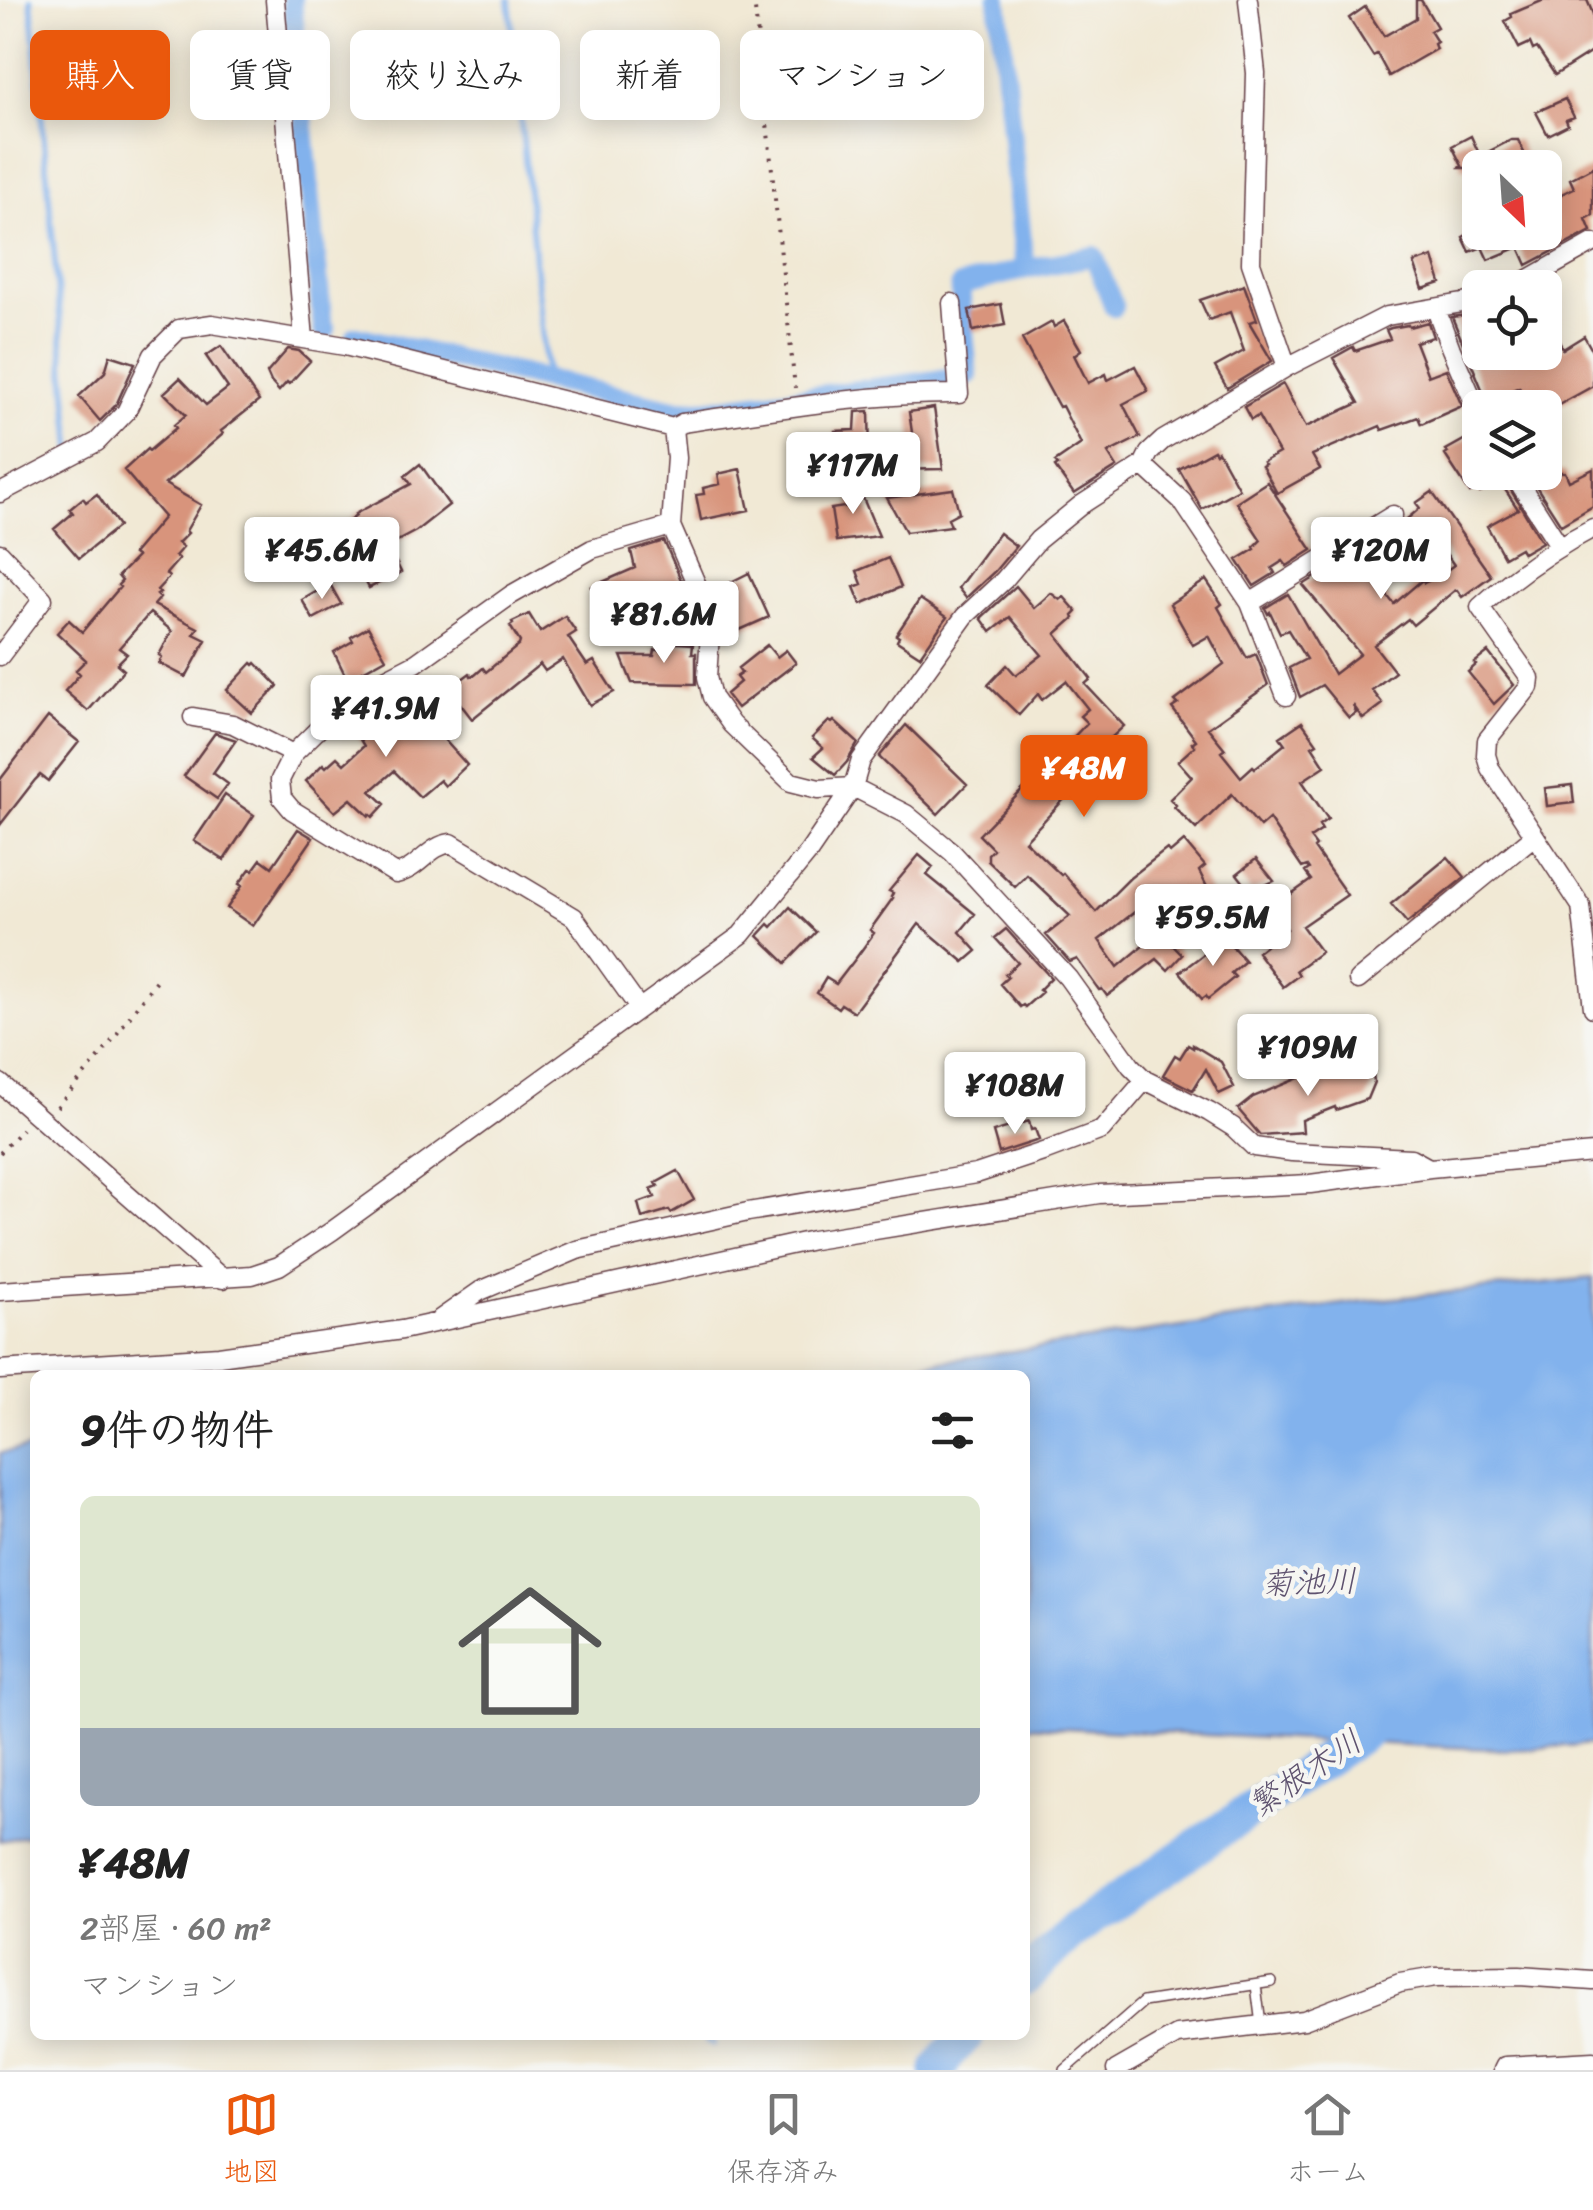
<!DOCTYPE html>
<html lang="ja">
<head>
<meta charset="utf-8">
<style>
  body { margin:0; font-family:Sriracha,"Klee One",sans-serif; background:#f2f2f2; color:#222; height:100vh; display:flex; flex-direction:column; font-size:38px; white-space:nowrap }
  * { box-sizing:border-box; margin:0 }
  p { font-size:32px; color:#767676 }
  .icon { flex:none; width:55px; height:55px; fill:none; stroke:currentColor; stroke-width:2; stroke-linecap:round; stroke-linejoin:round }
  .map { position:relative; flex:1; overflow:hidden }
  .sheet { position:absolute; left:30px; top:1370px; width:1000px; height:670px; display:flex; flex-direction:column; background:#fff; border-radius:15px; box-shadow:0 5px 25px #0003 }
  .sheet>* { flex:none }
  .top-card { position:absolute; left:30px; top:30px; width:1000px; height:90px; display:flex; gap:20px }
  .needle { width:65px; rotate:155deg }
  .fabs { position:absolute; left:1462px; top:150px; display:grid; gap:20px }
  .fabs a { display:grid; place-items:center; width:100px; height:100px; border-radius:15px; background:#fff; box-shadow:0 5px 25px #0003; font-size:50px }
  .price { position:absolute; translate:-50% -85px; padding:0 22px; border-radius:10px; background:#fff; color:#222; font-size:32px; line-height:65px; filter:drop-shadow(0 2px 5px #0008) }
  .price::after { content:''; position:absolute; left:50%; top:60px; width:30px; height:22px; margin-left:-15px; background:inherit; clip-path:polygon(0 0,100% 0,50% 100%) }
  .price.current { background:#ea580c; color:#fff }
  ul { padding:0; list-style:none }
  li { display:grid; align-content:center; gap:20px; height:530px; padding:0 50px }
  li span { display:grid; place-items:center; height:310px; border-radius:15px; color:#555 }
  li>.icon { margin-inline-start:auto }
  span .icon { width:180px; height:180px; fill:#fffc; stroke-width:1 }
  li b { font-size:42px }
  h2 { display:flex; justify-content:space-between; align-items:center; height:120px; padding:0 50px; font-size:42px }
  .tag { padding:0 35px; border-radius:15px; background:#fff; box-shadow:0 5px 25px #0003; font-size:35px; line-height:90px }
  .tag.current { background:#ea580c; color:#fff }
  .tabs { display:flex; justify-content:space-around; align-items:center; height:140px; border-top:2px solid #e0e0e0; background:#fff; font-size:28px; color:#767676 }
  .tabs a { display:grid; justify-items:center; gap:5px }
  .tabs .current { color:#ea580c }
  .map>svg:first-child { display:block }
  .water { fill:#82b2ed; stroke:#66688c; stroke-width:2.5 }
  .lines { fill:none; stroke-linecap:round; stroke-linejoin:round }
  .stream { stroke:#82b2ed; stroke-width:6 }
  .canal { stroke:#82b2ed; stroke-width:20 }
  .river { stroke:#82b2ed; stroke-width:35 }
  .building { fill:#d8947b; fill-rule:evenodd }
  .service-casing { stroke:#633d44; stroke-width:12 }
  .minor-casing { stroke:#633d44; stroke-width:21 }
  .path { stroke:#633d44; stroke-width:4; stroke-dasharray:2.5 8; stroke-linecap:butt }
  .service { stroke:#fff; stroke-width:9 }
  .minor { stroke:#fff; stroke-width:18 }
  .labels { text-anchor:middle; stroke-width:9; stroke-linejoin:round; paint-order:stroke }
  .water-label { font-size:32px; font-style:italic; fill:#5e526f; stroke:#f6f6f2 }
</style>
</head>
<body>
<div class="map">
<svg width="1593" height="2070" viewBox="0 0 1593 2070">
  <rect width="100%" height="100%" fill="#f6f6f2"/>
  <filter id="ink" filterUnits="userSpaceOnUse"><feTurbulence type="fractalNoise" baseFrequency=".01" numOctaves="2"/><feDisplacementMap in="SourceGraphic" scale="20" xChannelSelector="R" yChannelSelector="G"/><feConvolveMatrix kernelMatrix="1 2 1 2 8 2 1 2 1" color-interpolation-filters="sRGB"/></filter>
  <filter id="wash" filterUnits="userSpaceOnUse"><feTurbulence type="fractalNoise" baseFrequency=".0048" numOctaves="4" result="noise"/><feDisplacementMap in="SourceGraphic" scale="40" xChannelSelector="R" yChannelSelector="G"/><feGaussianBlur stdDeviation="2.25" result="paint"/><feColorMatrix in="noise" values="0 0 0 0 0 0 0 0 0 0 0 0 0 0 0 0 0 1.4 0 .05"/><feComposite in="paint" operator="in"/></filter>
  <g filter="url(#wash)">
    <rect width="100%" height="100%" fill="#f1e9d5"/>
    <path class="water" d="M1593 1278V1744L1507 1750 1025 1726V1375H845L1356 1302Z
      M35 1447V1834L0 1841V1453Z"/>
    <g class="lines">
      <path class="stream" d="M31 0 72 449
        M509 0 547 380
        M705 2035 708 2042 713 2044"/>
      <path class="canal" d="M292 0 323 329H326
        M998 0 1025 269
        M356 336 674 409 701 410 954 378
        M964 376H968L960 286 1025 269 1094 256 1114 307"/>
      <path class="river" d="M1025 1978 1074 1930 1389 1716
        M938 2070 949 2053 967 2035"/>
    </g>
    <g id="blocks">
      <path class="building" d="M1416 0H1421L1437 27 1430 31 1437 42 1434 44 1436 49 1389 76 1377 54 1373 56 1349 18 1365 7 1384 36 1416 18Z
        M1544 0H1587L1593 14V51L1555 75 1537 48 1533 50 1530 43 1519 48 1505 21 1512 17 1511 14Z
        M1565 99 1574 117 1566 120 1568 125 1548 135 1536 112Z
        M1471 136 1480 156 1511 140H1518L1531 168H1458L1462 166 1452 146Z
        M1593 167V215L1586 219 1591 231 1527 265 1519 247 1488 260 1482 247 1470 252 1463 237 1472 232H1545V202L1574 188 1570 179Z
        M1433 257 1441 283 1423 289 1414 263Z
        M1244 285 1257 320 1249 322 1272 361 1227 388 1215 367 1244 351 1230 312 1209 320 1200 300Z
        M1001 304 1005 325 973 331 969 310Z
        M1480 313V352H1545V314L1563 349 1584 336 1593 352V386L1553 408H1530L1519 387 1487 401 1452 317Z
        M1064 321 1081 350 1074 355 1088 383 1106 374 1108 380 1135 366 1148 391 1123 404 1140 437 1108 453 1117 467 1074 494 1055 467 1058 465 1055 462 1081 444 1062 406 1059 407 1022 339 1052 322 1054 327Z
        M1428 322 1433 337 1415 342 1428 376 1446 369 1462 406 1421 424 1418 417 1382 430 1380 426 1312 455 1320 469 1277 493 1262 466 1265 464 1263 462 1279 453 1258 416 1251 420 1244 407 1283 384 1306 427 1337 413 1359 403 1333 358 1353 347 1355 351 1390 339 1386 330 1391 328 1408 325 1409 327Z
        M221 346 259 401 221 431 223 434 165 484 201 505 186 531 188 533 178 543 183 547 175 556 179 559 166 574 169 577 157 590 160 593 157 595 160 598 154 605 198 628 194 634 206 640 186 677 159 663 162 657 159 655 172 631 150 613 119 648 127 654 117 664 124 670 88 711 65 691 80 674 76 670 86 660 57 633 69 620 82 632 120 587 118 585 122 581 118 576 137 557 133 554 164 517 124 470 147 449 149 451 176 428 174 425 186 415 164 393 180 378 206 405 228 388 206 356Z
        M288 349 299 351 310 361 289 384 287 382 279 391 271 382 267 373Z
        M110 355 135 363 116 405 100 421 79 396 105 372Z
        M934 408 943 469 836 471 835 431 855 430 856 412 869 411 870 457 914 446 909 412Z
        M1480 431V472H1500L1542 542 1523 553 1520 548 1504 557 1487 526 1518 509 1500 482 1480 493 1477 489 1470 493 1445 455 1448 453 1446 450Z
        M1214 450 1216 453 1218 451 1239 489 1202 509 1179 469Z
        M420 464 449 505 416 531 388 546 401 572 369 588 359 569 371 563 349 521 356 516 355 514 411 484 405 476Z
        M740 469 749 510 701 520 696 495 704 494 703 488 720 484 718 474Z
        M1593 469V506L1561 525 1527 472H1565L1569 481Z
        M852 472 879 536 836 541 831 509 851 506 848 473Z
        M1267 482 1312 550 1287 566 1283 561 1272 568 1275 573 1254 586 1237 560 1255 549 1254 547 1261 540 1236 502Z
        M953 489 959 512 948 518 951 526 906 532 887 498Z
        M1432 492 1491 576 1462 597 1457 590 1454 591 1413 625 1408 619 1374 645 1395 672 1372 690 1383 704 1363 719 1353 705 1356 713 1349 718 1322 685 1300 697 1289 668 1306 659 1288 630 1280 633 1270 612 1268 614 1265 608 1288 594 1334 674 1360 654 1303 585 1319 575 1324 582 1400 525 1420 508 1416 503ZM1435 538 1454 565 1437 577 1424 583 1422 580 1394 604 1371 576 1397 558 1401 563Z
        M97 494 119 526 79 558 54 529 73 513 70 509 83 498 86 502Z
        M999 533 1016 546 995 571 966 598 958 588Z
        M664 541 688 596 612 626 607 616 604 617 591 587 635 568 631 551Z
        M888 558 901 587 861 604 854 587 862 584 857 571Z
        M749 573 769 617 726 636 721 625 717 602 734 595 729 583Z
        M1206 580 1222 604 1218 607 1247 658 1256 654 1268 685 1208 728 1225 749 1221 752 1241 777 1253 766 1255 768 1285 744 1280 737 1302 722 1317 743 1312 746 1325 766 1302 781 1328 819 1319 825 1322 830 1310 838 1316 846 1314 848 1347 895 1302 926 1321 952 1296 970 1299 975 1283 987 1257 952 1287 929 1267 903 1282 891 1287 897 1311 880 1305 872 1309 869 1307 866 1302 868 1269 819 1260 827 1232 794 1196 829 1174 807 1176 805 1170 799 1192 777 1178 761 1195 746 1192 743 1196 740 1172 708 1178 704 1175 701 1224 664 1209 636 1193 645 1170 604Z
        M330 584 341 604 313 619 302 600Z
        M1016 586 1034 608 1051 593 1060 600 1064 597 1077 612 1073 616 1074 618 1056 634 1091 679 1085 684 1124 726 1112 737 1116 741 1093 763 1095 766 1025 841 1061 875 1063 873 1096 912 1130 878 1167 849 1170 853 1184 841 1205 866 1199 871 1210 893 1200 898 1207 912 1163 935 1182 955 1168 970 1157 959 1107 996 1102 989 1099 990 1077 959 1070 962 1046 935 1070 916 1027 875 1015 887 988 861V854L993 849 979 835 1087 723 1080 716 1088 709 1066 681 1042 700 1038 694 1019 715 988 685 1007 665 1016 675 1042 655 1010 617 991 632 981 618ZM1137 910 1157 934 1118 967 1099 940Z
        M920 599 947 617 920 656 897 641 899 637 896 635Z
        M529 614 540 632 565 616 576 632 568 637 587 665 594 661 614 692 590 705 563 659 545 671 540 664 472 719 452 693 456 690 453 686 470 673 471 676 475 675 483 668 486 672 519 645 520 642 510 626 513 624 512 622Z
        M368 627 386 658 363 671 366 675 349 683 334 652 353 641 351 637Z
        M661 642 693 644 692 653H696V684L632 683 621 656H654L655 650H661Z
        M767 645 777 657 786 650 796 663 737 708 726 694 740 682 736 677 742 673 738 668Z
        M1488 652 1514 685 1494 704 1468 672 1476 665 1474 663Z
        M252 663 254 665 256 663 278 686 252 713 227 690Z
        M379 696 400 730 421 714 467 765 445 786 440 780 420 797 394 771 371 791 385 804 373 817 370 814 369 816 351 799 335 812 306 781 323 764 326 767 337 757 344 764 364 746 347 718 359 706Z
        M48 717 79 742 48 781 40 775 35 780 0 825V780Z
        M829 721 832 723 834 721 858 743 847 762 835 775 813 757 823 748 812 738Z
        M906 725 967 784 938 814 879 757Z
        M215 733 236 740 213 773 228 784 217 799 184 776Z
        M1572 785 1574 803 1547 806 1545 788Z
        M225 795 254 815 224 860 194 841Z
        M298 829 313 838 253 926 227 908 242 886 239 884 250 869 253 870 261 859 272 867Z
        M919 855 933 867 927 875 975 914 960 932 977 951 964 962 919 924 854 1012 841 1004 838 1008 817 993 826 978 836 984 856 958 874 933 870 930 893 898 891 897 893 893 889 891Z
        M1448 857 1465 877 1407 923 1391 904Z
        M1256 859 1274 881 1251 892 1237 874Z
        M790 907 816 932 786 963 758 936 769 924 772 927Z
        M1006 929 1051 978 1039 990 1042 992 1025 1007 1023 1005 1020 1007 1000 984 1008 977 1005 974 1018 963 995 938Z
        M1225 938 1245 961 1231 973 1235 977 1208 999 1206 996 1202 999 1180 972Z
        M1188 1045 1193 1048V1045L1221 1062 1234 1087 1219 1094 1206 1069 1193 1090 1163 1075 1175 1055 1180 1058Z
        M1372 1064 1374 1082 1367 1099 1336 1110 1335 1107 1302 1120 1303 1132 1260 1135 1238 1109 1253 1097 1318 1070Z
        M1029 1121 1031 1130 1035 1129 1039 1140 999 1153 993 1132Z
        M678 1171 694 1200 671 1213 669 1210 642 1218 638 1203 655 1197 651 1189 658 1186 656 1183Z"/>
    </g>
  </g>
  <g filter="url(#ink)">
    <use href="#blocks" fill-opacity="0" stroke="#633d44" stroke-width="2.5"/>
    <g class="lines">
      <g class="service-casing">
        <path id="service" d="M1256 1985 1261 2025
          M1065 2070 1143 2002 1272 1982"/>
      </g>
      <g class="minor-casing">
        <path id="minor" d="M275 0 304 339
          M1248 0 1256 73 1251 263 1287 367
          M1513 288 1593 243
          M1436 309 1451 349 1480 416
          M673 428 676 458 671 526 705 604 710 634 707 677 712 697 731 724 791 782 819 789 853 787 906 814 952 852 1068 978 1131 1066 1145 1080 1209 1112 1233 1127 1254 1147 1292 1152 1411 1158 1429 1168
          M1143 465 1182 501 1250 603 1286 696
          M1512 472 1559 545
          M0 493 97 442 126 412 153 355 179 329 212 324 345 346 673 428 682 423C774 410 866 393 959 394L952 303
          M1593 528C1551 550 1515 575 1480 607L1530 678 1529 687 1487 740 1486 755 1490 768 1581 906 1593 1008
          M0 553 43 599 0 656
          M1250 603 1393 515
          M193 717 233 724 293 754
          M1358 980 1534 836
          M639 1008 574 917 451 843C428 846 419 869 396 874L292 810 282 798 280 780 293 754 352 696 416 663 511 595 592 549 671 526
          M0 1083 223 1279
          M0 1291 252 1275 279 1266 332 1231 741 935 808 853 853 787 861 760 965 616 1004 580 1038 540 1081 505 1143 465 1149 453 1163 440 1287 367 1387 316 1480 300
          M440 1319 480 1291 577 1250 748 1212 976 1174 1046 1151 1102 1130 1145 1080
          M0 1370 219 1356 402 1330 813 1240 1099 1194 1310 1184 1430 1168 1593 1153
          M1116 2070 1177 2035 1304 2020 1400 1983 1436 1977 1519 1976 1593 1981
          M1503 2070 1505 2066 1593 2061"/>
      </g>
      <path class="path" d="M754 0 795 388
        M57 1107 103 1053 159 976
        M0 1153 22 1129"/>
      <use href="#service" class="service"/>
      <use href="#minor" class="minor"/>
    </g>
  </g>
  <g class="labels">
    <g class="water-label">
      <text transform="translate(1309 1582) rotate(-2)" y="11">菊池川</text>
      <text transform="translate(1305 1773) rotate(-34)" y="11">繁根木川</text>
    </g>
  </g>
</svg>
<div class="fabs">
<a><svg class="needle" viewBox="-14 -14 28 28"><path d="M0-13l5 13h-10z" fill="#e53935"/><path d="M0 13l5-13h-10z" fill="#767676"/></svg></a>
<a><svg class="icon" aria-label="locate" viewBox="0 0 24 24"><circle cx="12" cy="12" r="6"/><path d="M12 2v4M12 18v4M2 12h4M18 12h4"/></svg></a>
<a><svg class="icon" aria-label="layers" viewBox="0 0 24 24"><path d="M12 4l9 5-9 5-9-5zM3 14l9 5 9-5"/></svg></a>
</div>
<b class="price" style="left:853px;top:517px">¥117M</b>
<b class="price" style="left:322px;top:602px">¥45.6M</b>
<b class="price" style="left:1381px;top:602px">¥120M</b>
<b class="price" style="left:664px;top:666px">¥81.6M</b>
<b class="price" style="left:386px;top:760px">¥41.9M</b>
<b class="price current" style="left:1084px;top:820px">¥48M</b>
<b class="price" style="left:1213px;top:969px">¥59.5M</b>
<b class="price" style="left:1308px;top:1099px">¥109M</b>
<b class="price" style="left:1015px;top:1137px">¥108M</b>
<div class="top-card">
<a class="tag current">購入</a>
<a class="tag">賃貸</a>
<a class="tag">絞り込み</a>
<a class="tag">新着</a>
<a class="tag">マンション</a>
</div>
<section class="sheet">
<h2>9件の物件<svg class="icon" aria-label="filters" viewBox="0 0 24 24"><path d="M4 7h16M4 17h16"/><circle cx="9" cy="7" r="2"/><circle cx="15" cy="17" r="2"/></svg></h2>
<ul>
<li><span style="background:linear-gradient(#dfe7d0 75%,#9aa5b1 0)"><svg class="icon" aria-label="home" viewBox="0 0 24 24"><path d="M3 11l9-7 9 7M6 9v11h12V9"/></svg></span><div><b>¥48M</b><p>2部屋 · 60 m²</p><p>マンション</p></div></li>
</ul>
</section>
</div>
<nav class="tabs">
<a class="current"><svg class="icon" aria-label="map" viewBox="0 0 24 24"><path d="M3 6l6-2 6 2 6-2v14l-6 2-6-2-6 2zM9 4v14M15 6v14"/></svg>地図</a>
<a><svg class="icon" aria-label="saved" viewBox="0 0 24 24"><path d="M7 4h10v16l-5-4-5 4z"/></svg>保存済み</a>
<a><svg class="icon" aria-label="home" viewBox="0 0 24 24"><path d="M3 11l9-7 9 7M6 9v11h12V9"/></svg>ホーム</a>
</nav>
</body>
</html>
